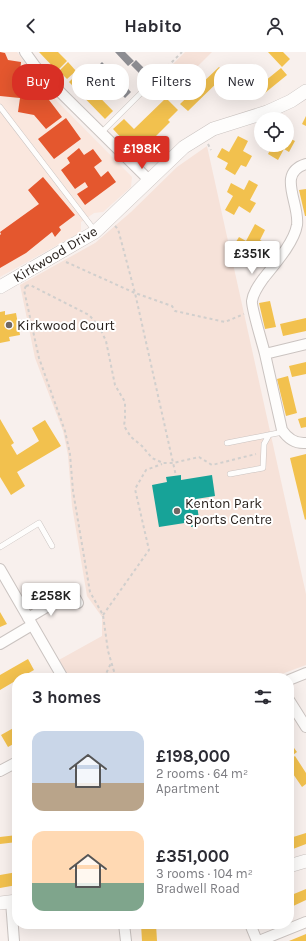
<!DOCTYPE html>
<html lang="en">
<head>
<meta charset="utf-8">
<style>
  body { margin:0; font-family:Karla,sans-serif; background:#f2f2f3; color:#2b2b33; height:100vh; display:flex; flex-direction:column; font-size:15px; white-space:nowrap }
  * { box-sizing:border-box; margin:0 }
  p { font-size:13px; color:#7c7c81 }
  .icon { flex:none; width:22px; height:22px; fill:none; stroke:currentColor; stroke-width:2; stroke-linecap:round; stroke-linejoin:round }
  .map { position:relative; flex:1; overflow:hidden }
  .sheet { position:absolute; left:12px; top:621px; width:282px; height:256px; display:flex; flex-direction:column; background:#fff; border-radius:16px; box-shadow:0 4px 16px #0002 }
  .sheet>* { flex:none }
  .banner { position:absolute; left:12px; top:12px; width:282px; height:36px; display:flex; gap:8px }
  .fabs { position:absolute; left:254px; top:60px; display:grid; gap:8px }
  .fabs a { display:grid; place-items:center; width:40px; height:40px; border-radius:50%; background:#fff; box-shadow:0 4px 16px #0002; font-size:20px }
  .price { position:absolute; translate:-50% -34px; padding:0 9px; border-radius:4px; background:#fff; color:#222; font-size:13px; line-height:26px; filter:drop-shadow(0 1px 2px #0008) }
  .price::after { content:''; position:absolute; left:50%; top:24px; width:12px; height:9px; margin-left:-6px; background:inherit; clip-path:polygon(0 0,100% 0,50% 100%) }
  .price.selected { background:#d93025; color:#fff }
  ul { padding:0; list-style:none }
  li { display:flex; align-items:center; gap:12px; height:100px; padding:0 20px }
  li span { display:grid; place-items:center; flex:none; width:112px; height:80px; border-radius:12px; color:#555 }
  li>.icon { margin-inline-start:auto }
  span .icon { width:48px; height:48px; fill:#fffc; stroke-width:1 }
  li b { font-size:17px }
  h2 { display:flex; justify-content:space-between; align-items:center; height:48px; padding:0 20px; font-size:17px }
  .pill { padding:0 14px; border-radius:16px; background:#fff; box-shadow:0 4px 16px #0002; font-size:14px; line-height:36px }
  .pill.selected { background:#d93025; color:#fff }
  header { display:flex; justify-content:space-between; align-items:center; height:52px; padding:0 20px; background:#fff; font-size:18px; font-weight:700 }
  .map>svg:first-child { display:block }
  .built { fill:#fae7de }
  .green { fill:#f6e2d9 }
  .homes { fill:#f2c14e }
  .shops { fill:#e4572e }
  .public { fill:#17a398 }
  .industry { fill:#8d8d92 }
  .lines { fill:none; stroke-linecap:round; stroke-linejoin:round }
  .service-casing { stroke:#cac3c0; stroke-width:6 }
  .minor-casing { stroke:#cac3c0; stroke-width:12 }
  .tertiary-casing { stroke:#cac3c0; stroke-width:14 }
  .path { stroke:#d1cfcd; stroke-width:2; stroke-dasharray:3 3; stroke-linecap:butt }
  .service { stroke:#fefdfc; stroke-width:5 }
  .minor { stroke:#fefdfc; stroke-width:10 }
  .tertiary { stroke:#fefdfc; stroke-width:13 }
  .poi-dot { fill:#706864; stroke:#fff; stroke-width:1.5 }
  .labels { text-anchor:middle; stroke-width:4; stroke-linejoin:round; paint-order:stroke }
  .street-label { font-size:14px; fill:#261f1b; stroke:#fff }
  .poi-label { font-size:14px; fill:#261f1b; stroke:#fff; text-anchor:start }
</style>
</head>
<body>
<header><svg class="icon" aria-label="back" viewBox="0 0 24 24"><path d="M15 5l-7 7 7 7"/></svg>Habito<svg class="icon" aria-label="person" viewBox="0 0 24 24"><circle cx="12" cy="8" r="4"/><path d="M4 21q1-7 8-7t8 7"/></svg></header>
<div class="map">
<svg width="306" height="889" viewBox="0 0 306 889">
  <rect width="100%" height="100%" fill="#f8f0ed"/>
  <path class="built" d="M0 0H17L43 35 132 125 131 135 103 160 94 161 81 170V180L0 225Z"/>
  <path class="green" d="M185 0H212L172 40 159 26Z
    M207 94 306 542V613L271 626H67L57 609 102 584V565L87 544 72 454 68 403 63 379 35 306 20 233 95 191 131 160 177 115Z"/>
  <path class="homes" d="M39 0H58L67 9 57 19Z
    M268 0H283L290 7 282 15Z
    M68 10 76 19 67 27 59 19Z
    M219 15 226 22 188 59 180 52Z
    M281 16 287 23 260 45 254 38Z
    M235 20 252 39 244 47 227 28Z
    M77 22 113 59 105 67 69 30Z
    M166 46 178 58 168 68 170 70 149 91 154 96 142 108 113 77 124 67 134 77Z
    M306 64V74L302 72Z
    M287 72 291 74 287 82Z
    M238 84 248 89 243 99 252 104 246 115 241 113 235 123 225 117 228 111 217 105 222 96 229 100Z
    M287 85 295 89 289 100 284 97 278 108 268 102 271 96 266 93H287Z
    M249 128 258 133 250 148 256 151 250 161 239 154 234 163 225 158 233 144 227 140 231 131 244 138Z
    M306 137V164H305L299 138Z
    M255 172 265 178 260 188 269 193 263 204 258 201 252 212 242 206 245 200 234 193 239 185 246 189Z
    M270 249 276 275 265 277 259 251Z
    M5 259V263L16 261 20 283 9 285 10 289 0 291V260Z
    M306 266V279L283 284 280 272Z
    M306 310V322L292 325 289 314Z
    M288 324 297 361 286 364 277 327Z
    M306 365V375L301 376 298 367Z
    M0 367 14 391 11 393 17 403 39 389 32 376 45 368 61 394 17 420 25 434 11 443 0 425Z
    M306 402V467L305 468 290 406Z
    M0 560 7 572 0 575Z
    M28 607 34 618 20 626H17V628L0 638V623Z
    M17 674V690L8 695 1 683Z
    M289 689 297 700 289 706Z
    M295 704 306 721V732L302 735 289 716V708Z
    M306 781V792L293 797 290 786Z
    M17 783V790L0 792V785Z
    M17 820V833L0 836V823Z
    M306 837V848L289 856V844Z
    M141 872H156L157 889H142Z
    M306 882V889H289Z"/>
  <path class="shops" d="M0 0 5 1 8 8 21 10 20 22 30 23 62 65 46 77 34 63 18 60 20 46 0 44Z
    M66 66 81 87 54 107 38 87Z
    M79 96 84 103 93 97 102 109 94 115 101 125 108 119 116 130 85 153 77 142 88 135 85 130 75 137 61 118 70 111 67 106Z
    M43 125 75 163 59 175 61 178 55 185 52 180 26 201 0 216V183L1 182 0 180 39 152 28 138Z"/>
  <path class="public" d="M181 423V428L212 423 215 444 196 447 200 473 191 475V470L159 475 152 433 167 430 166 425Z"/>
  <path class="industry" d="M115 0H125L134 9 128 14Z
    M136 8 149 21 144 26 131 13Z
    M102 10 131 40 125 46 96 16Z"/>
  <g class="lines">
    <g class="service-casing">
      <path id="service" d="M0 55 95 179
        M101 81 155 27
        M227 391 283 380
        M230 422 263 416 264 392 269 383
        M0 495 39 471 52 494"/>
    </g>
    <g class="minor-casing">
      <path id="minor" d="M25 0 35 14 48 28 149 128
        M306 112C276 121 300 151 297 173 294 191 274 213 263 227 258 234 253 241 252 249 251 255 263 293 265 302L306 292
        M265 302 282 378C288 387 295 392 306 391
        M0 517 63 626
        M28 566 70 541 73 542 78 551
        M0 592 32 573
        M289 628 306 621
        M289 648 306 675
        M0 719 17 710
        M11 849 14 889
        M124 872 126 889
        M250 872 257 889
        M259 889 306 870"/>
    </g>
    <g class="tertiary-casing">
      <path id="tertiary" d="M0 235 95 180 184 95 213 77 267 60 291 49 306 39
        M289 814 306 809
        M0 851 17 849"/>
    </g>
    <path class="path" d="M159 23 182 0
      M208 92 211 98
      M115 174 118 177 135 241 176 424
      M66 210 135 241 172 254 175 259 225 270 244 262
      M26 234 24 238 39 306 65 379 70 402 73 439 90 540 103 563 108 599 116 626
      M26 234 30 233 89 263 99 274 106 289 115 333 125 350V366L124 374 131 385 142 394 152 406 163 411H173L199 405 212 413 256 402
      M103 563 149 498 135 437 146 418 162 412
      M104 626 111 611"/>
    <use href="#service" class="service"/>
    <use href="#minor" class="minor"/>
    <use href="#tertiary" class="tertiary"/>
  </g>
  <g class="poi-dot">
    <circle cx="9" cy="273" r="4"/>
    <circle cx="177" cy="459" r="4"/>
  </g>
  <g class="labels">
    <g class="street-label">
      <text transform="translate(55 202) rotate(-31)" y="5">Kirkwood Drive</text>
    </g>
    <g class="poi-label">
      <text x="17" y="278">Kirkwood Court</text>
      <text x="185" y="456">Kenton Park<tspan x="185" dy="16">Sports Centre</tspan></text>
    </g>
  </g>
</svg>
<div class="fabs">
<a><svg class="icon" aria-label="locate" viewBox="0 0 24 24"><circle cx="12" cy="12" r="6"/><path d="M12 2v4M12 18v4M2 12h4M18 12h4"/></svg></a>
</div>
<b class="price selected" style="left:142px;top:118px">£198K</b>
<b class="price" style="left:252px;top:223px">£351K</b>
<b class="price" style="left:51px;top:565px">£258K</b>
<div class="banner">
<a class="pill selected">Buy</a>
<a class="pill">Rent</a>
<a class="pill">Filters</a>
<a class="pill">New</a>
</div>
<section class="sheet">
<h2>3 homes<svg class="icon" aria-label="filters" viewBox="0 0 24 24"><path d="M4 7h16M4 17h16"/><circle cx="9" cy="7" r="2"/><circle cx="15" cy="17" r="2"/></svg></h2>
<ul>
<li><span style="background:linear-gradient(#c9d6e8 65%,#b9a48a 0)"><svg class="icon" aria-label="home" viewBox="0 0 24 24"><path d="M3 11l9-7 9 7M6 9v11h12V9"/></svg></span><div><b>£198,000</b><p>2 rooms · 64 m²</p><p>Apartment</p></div></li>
<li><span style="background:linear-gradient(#ffd9b3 65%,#7fa58c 0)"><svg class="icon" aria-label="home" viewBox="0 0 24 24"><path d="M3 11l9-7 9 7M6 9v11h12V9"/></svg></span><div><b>£351,000</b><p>3 rooms · 104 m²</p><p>Bradwell Road</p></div></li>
</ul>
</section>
</div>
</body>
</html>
